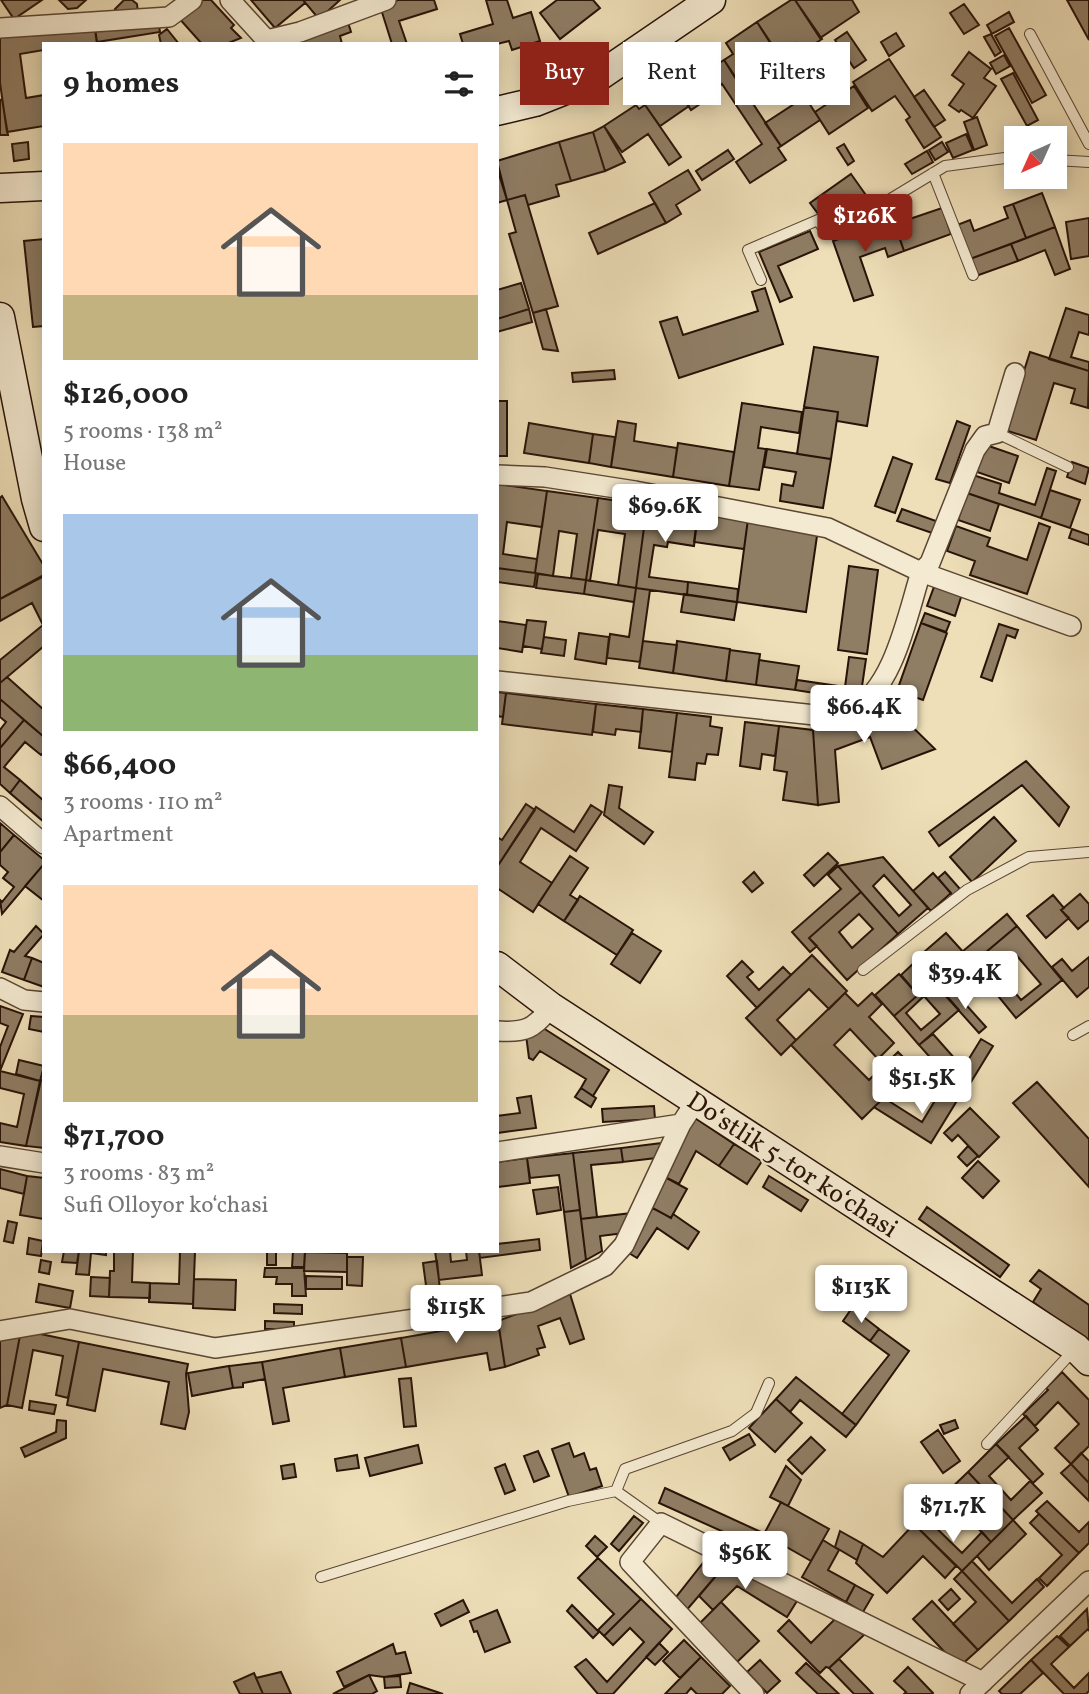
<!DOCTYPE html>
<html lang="en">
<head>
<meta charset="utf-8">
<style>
  body { margin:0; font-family:Vollkorn,serif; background:#f2f2f2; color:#222; height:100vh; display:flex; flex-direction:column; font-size:26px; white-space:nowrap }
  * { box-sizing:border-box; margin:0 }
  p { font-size:23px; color:#767676 }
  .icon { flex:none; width:38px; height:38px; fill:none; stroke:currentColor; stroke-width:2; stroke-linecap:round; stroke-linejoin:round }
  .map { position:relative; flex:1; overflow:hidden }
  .side { position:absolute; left:42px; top:42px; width:457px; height:1211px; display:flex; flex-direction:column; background:#fff; border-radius:0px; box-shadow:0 4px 18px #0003 }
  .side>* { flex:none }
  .guide { position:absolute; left:520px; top:42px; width:464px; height:63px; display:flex; gap:14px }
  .needle { width:46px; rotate:225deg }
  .tools { position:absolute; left:1004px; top:126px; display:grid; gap:14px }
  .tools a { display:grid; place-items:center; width:63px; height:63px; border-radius:0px; background:#fff; box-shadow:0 4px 18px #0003; font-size:35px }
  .price { position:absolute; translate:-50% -60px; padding:0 16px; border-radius:7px; background:#fff; color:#222; font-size:23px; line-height:46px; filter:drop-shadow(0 2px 4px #0008) }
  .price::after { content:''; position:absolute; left:50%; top:42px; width:21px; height:16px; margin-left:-10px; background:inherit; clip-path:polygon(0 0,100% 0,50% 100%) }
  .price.current { background:#8f2418; color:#fff }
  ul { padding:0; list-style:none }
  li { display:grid; align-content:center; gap:14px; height:371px; padding:0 21px }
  li span { display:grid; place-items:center; height:217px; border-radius:0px; color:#555 }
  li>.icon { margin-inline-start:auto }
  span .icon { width:126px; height:126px; fill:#fffc; stroke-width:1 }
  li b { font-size:30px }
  h2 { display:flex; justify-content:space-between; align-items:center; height:84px; padding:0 21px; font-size:30px }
  .tag { padding:0 24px; border-radius:0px; background:#fff; box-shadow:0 4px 18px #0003; font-size:24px; line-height:63px }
  .tag.current { background:#8f2418; color:#fff }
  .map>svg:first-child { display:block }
  .building { fill:#8f7d64; stroke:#291308; stroke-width:2; fill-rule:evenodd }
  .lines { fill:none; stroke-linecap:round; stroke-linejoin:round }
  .lane-casing { stroke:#5a4634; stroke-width:12 }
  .street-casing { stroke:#5a4634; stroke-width:22 }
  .secondary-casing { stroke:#291308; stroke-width:31 }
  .lane { stroke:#f4ead1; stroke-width:10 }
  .street { stroke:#f4ead1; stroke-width:19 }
  .secondary { stroke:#f4ead1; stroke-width:28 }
  .labels { text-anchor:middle; stroke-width:5; stroke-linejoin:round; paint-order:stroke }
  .street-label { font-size:26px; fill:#291308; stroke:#f4ead1 }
</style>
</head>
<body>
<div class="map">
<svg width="1089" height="1694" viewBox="0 0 1089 1694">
  <rect width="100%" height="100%" fill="#eedfb8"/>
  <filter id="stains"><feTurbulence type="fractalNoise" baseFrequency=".00286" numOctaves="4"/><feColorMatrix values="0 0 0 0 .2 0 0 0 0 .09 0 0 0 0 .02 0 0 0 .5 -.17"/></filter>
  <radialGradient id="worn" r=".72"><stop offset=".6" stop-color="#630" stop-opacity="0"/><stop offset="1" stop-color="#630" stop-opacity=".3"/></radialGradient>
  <path class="building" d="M1 0H42L14 19Z
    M59 0H86L77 8 68 9Z
    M124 0H132L137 4 138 13 120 14 115 9Z
    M194 0H211L234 25 231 28 241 38 226 44H202L177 16Z
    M251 0H303L305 3 275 28Z
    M303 0H340L319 19Z
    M398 0H434L437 9 399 21 407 44H392L380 6Z
    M486 0H507L513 18 531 12 540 41 512 50 509 41 497 44H463L460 34 493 24Z
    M557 0H593L600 8 560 39 540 13Z
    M791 0H795L822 39 802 52 796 43 779 55 757 22Z
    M795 0H852L859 12 820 38Z
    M1067 0H1089V40Z
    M964 4 979 25 964 34 950 13Z
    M1009 12 1014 22 992 34 987 25Z
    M346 16 351 32 340 36 342 44H298L330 22Z
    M158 19 160 32 97 42 95 28Z
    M94 22 97 44H44V50L20 54 26 98 44 95V126L7 132 0 83V36Z
    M757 22 776 52 736 79 724 60 733 54 726 43Z
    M1009 28 1046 95 1032 103 995 36Z
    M167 29 179 44H161L159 35Z
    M847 32 866 60 854 68 835 40Z
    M896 33 904 46 889 56 881 42Z
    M991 34 1001 52 995 56 984 37Z
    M969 52 991 69 984 78 996 86 973 118 961 110 959 112 949 105 964 84 952 75Z
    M711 54 718 64 724 60 781 146 778 148 786 160 750 183 736 162 762 144 722 84 705 95 688 69Z
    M1004 55 1010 66 996 74 990 63Z
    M889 59 941 137 924 148 906 120 910 117 895 96 872 111 853 82Z
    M1013 73 1038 120 1027 126 1001 79Z
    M683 78 700 104 691 110 674 85Z
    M671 81 689 106 660 126 645 105 653 99 651 95Z
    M854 86 868 108 829 134 815 112Z
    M924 90 945 120 934 127 914 97Z
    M805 97 820 120 781 146 765 123Z
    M2 99 8 135H0V100Z
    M636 105 639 109 645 105 681 157 669 165 648 134 622 152 604 126Z
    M977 117 987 145 974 150 964 122Z
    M604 126 625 162 605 171 593 132Z
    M593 132 605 171 571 181 559 142Z
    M966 134 973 150 953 158 946 143Z
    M28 142 29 159 14 161 12 144Z
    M559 142 571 181 556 185 559 196 528 205 525 195 507 200 497 161Z
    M942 142 948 152 935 160 929 150Z
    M844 144 854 161 848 165 837 148Z
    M728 150 734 159 702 180 696 171Z
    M927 151 933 162 912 174 905 164Z
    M497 168 507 200 497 203Z
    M688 170 700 190 676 205 681 214 666 223 649 193Z
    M851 174 868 198 828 227 810 203Z
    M1042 193 1055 227 1026 238 1013 204Z
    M525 195 558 306 533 313 509 234 516 232 507 200Z
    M655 203 666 223 598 254 589 233Z
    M1013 204 1026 238 970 259 957 225 970 220 974 231 1008 218 1004 207Z
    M942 208 951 234 904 251 895 224Z
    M1089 218V256L1071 259 1066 222Z
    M893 220 904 251 888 257 885 248 860 257 873 295 854 301 833 241Z
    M1055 227 1070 269 1055 275 1045 250 1018 261 1011 244Z
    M810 231 818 249 778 266 792 297 780 302 759 252Z
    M44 239V326L33 327 24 241Z
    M1011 244 1018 261 976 276 970 259Z
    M521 283 529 309 497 319V290Z
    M765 288 783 344 679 378 660 322 677 317 683 335 758 311 752 292Z
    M1066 308 1089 315V335L1079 332 1071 357 1089 362V371L1049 359Z
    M529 309 532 322 497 332V319Z
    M546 309 558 351 543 349 533 313Z
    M814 347 878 357 867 426 837 421 838 412 804 407Z
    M1030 352 1089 371 1088 408 1071 403 1075 389 1054 383 1036 440 1005 430Z
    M614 370 615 379 573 382 572 373Z
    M497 401H507V456H497Z
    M742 403 802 412 799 433 761 427 758 448 766 449 759 490 729 486Z
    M804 407 838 412 831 459 797 454Z
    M618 421 636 424 634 441 677 448 673 477 611 467Z
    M957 421 970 426 950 483 936 479Z
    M529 423 593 434 589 463 524 453Z
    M593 434 615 437 611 467 589 463Z
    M678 443 734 452 729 486 673 477Z
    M983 444 1018 456 1009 483 974 471Z
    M767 449 831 459 823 508 780 501 782 484 793 486 796 472 764 467Z
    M893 457 912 464 895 513 875 506Z
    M1072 462 1089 468 1085 484 1067 477Z
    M1047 468 1056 471 1041 518 967 493 973 475 1001 484 999 493 1035 505Z
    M497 484 547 491 542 527 507 522 503 554 537 559 535 573 497 568Z
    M1050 490 1080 500 1070 528 1041 518Z
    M547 491 598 498 586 580 571 578 577 534 559 531 553 576 535 573Z
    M967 493 999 504 990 531 958 520Z
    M2 496 44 566V575L0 599V498Z
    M598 498 647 505 636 588 618 585 625 534 598 530 590 581 586 580Z
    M647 505 698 513 694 546 668 542 667 547 654 545 649 577 688 582 687 595 636 588Z
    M902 509 939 522 935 534 897 521Z
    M698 513 748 519 744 549 694 542Z
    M748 519 818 529 806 612 737 602Z
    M1039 523 1050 527 1027 594 970 575 975 561 947 551 956 526 990 538 987 546 1027 560Z
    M1072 529 1089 535V545L1069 538Z
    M849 566 878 570 867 654 838 650Z
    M497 568 536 573 534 587 497 582Z
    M538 574 586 580 584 594 536 588Z
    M42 577 44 580V646L0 683V660L43 625 32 603 0 621V599Z
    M586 580 636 588 634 602 584 594Z
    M688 582 738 589 737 602 687 595Z
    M935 584 962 594 955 616 927 606Z
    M636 588 650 590 640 662 607 658 610 634 629 637Z
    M684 594 737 602 734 620 681 612Z
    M925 613 950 622 946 632 921 623Z
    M527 620 546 622 542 649 523 646Z
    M497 621 526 625 522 652 497 648Z
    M921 623 947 633 923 700 897 691Z
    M999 624 1018 630 1015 638 1007 635 992 681 981 677Z
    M579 633 609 637 606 664 575 659Z
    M544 637 566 640 564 656 541 653Z
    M643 641 677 645 673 673 639 668Z
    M677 641 730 649 726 681 673 673Z
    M730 650 760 654 756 685 726 681Z
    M849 657 866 659 860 700 795 690 797 680 845 687Z
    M759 660 799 666 795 690 756 685Z
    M7 677 44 710V737L0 699V683Z
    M497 692 506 693 503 717 497 716Z
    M506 693 596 704 592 735 502 724Z
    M0 699 24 720 0 748V730L6 722 0 717Z
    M888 703 935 749 882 769 870 737 835 750 839 802 818 805 813 730Z
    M596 704 643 709 641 732 616 729 615 735 593 732Z
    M643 709 677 713 672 752 639 748Z
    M677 713 711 717 710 726 722 728 718 755 707 754 705 764 697 763 695 780 669 777Z
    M24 720 44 737V752L41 755 25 742 4 767 20 780 10 793 0 784V748Z
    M745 722 779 726 775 756 762 754 760 769 740 766Z
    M779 726 813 730 818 805 783 800 787 772 774 770Z
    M1026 761 1069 807 1059 826 1022 785 939 846 929 832Z
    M20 780 44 801V822L10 793Z
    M609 785 622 787 619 808 653 832 644 844 604 815Z
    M526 804 535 810 497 867V837L502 840Z
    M591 805 602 812 576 851 541 828 520 862 552 883 533 912 497 888V867L536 807 574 832Z
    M994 817 1016 841 972 882 950 857Z
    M0 823 14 835 0 852Z
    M14 835 44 860V864L2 914 0 900 2 902 14 887 3 878 8 872 0 865V852Z
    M828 853 838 863 814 886 804 875Z
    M570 856 588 868 570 895 578 900 564 921 538 904Z
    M883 857 928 908 898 934 838 866ZM884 875 911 905 899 916 873 886Z
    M44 864V901L25 886Z
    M838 866 861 892 809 938 817 946 810 952 792 932 841 889 828 875Z
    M754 872 763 883 752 892 743 882Z
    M945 872 960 889 953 896 938 878Z
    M933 873 951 893 931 911 913 891Z
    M861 892 898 934 847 980 809 938ZM859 914 873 929 852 948 839 932Z
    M1080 894 1089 904V920L1078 929 1061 910Z
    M1053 895 1064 908 1061 910 1069 918 1046 938 1027 916Z
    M580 896 633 930 617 955 564 921Z
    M1007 914 1017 926 973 963 963 951Z
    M36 926 44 934 25 956 32 958 24 980 2 972 10 950 14 952Z
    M1017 926 1062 980 1016 1018 972 964ZM1017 956 1041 984 1021 1000 998 972Z
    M632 933 661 951 640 983 611 964Z
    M946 933 965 954 943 973 924 952Z
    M812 955 847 991 829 1009 809 989 777 1020 796 1040 781 1055 746 1018Z
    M1089 957V987L1077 997 1052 967 1062 959 1072 971Z
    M32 958 44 963V987L24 980Z
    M742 961 753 972 747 977 759 990 783 967 791 975 757 1008 727 976Z
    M916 961 959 1010 919 1045 894 1016 918 995 901 975ZM924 996 940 1014 921 1030 906 1013Z
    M899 974 918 995 894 1016 875 995Z
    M951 988 986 1027 979 1033 944 994Z
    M845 993 858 1006 872 993 882 1004 869 1017 894 1043 878 1059 850 1029 834 1045 869 1080 898 1052 914 1068 862 1119 791 1045Z
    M0 1006 23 1014 0 1071V1047L8 1026 0 1023Z
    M31 1016 44 1017V1032L29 1029Z
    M540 1026 609 1070 593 1096 581 1088 586 1079 540 1051 533 1060 529 1058 526 1035Z
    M933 1034 956 1060 943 1072 919 1045Z
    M981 1039 993 1046 960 1100 948 1093Z
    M19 1060 44 1066 40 1081 16 1074Z
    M0 1071 40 1081 26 1146 0 1142V1123L17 1127 24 1094 0 1088Z
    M41 1080H44V1148L26 1146Z
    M1037 1082 1089 1139V1187L1013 1103Z
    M581 1088 596 1098 591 1107 575 1097Z
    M942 1089 958 1099 931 1143 874 1107 884 1098 922 1122Z
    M531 1096 536 1128 497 1133V1116L520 1113 517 1098Z
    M654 1106 655 1119 603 1122 602 1109Z
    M970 1108 999 1137 979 1157 958 1135 952 1141 944 1133Z
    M695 1118 734 1144 719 1166 696 1151 679 1184 663 1176Z
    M662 1143 656 1158 623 1162 621 1148Z
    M734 1144 762 1161 747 1184 719 1166Z
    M968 1146 978 1156 967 1166 958 1157Z
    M621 1148 623 1162 591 1165 597 1217 581 1219 573 1153Z
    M573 1153 580 1210 564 1212 559 1175 530 1178 527 1158Z
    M527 1158 530 1183 497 1187V1162Z
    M978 1161 999 1181 983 1198 962 1178Z
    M0 1169 27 1176 24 1194 0 1188Z
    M27 1176 44 1178V1219L20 1215Z
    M663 1176 687 1189 671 1218 647 1205Z
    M769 1176 808 1200 801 1211 763 1187Z
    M558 1187 561 1210 537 1214 533 1190Z
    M927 1207 1009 1265 1000 1277 919 1219Z
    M653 1208 671 1218 673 1214 699 1232 688 1249 657 1228 637 1258 624 1250Z
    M580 1210 586 1260 571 1268 564 1212Z
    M632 1213 624 1233 600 1236 602 1251 586 1260 581 1219Z
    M8 1221 17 1223 13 1243 4 1241Z
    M29 1238 43 1241 41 1256 27 1254Z
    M539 1239 540 1250 480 1258 479 1251H497V1244Z
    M64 1251H79L77 1263 62 1262Z
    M79 1251H106V1255L91 1253 89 1275 76 1274Z
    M114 1251H133L132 1282 150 1283V1298L109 1297 110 1271H114Z
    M180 1251 195 1252 193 1304 149 1302 150 1283 179 1284Z
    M267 1251H276V1265H267Z
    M293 1251H305L304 1267H292Z
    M435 1251H450L451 1262 467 1260 466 1251H479L482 1275 439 1280Z
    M305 1252 347 1253V1272L304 1271Z
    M347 1257H363L362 1286 347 1285Z
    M41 1260 51 1262 49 1274 39 1272Z
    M437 1261 440 1290H443L444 1302 432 1303 430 1292 427 1293 423 1263Z
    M265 1268H304L306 1296H292V1284H276L277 1277H264Z
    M1039 1270 1089 1305V1342L1033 1302 1041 1289 1030 1281Z
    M306 1276 342 1277V1289H306Z
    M91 1277 110 1278 109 1297 90 1296Z
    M194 1279 236 1280 235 1310 193 1308Z
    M39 1284 73 1291 70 1308 36 1302Z
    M570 1294 584 1339 570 1344 560 1318 538 1326 545 1347 537 1349 539 1355 505 1367 498 1321Z
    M274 1304 302 1305V1314L274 1313Z
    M852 1308 879 1329 870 1341 843 1321Z
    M265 1321 294 1322V1329H265Z
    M498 1321 505 1367 490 1370 487 1353 406 1367 401 1338Z
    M879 1329 909 1351 856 1425 842 1414 889 1355 870 1341Z
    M21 1330 79 1342 68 1398 56 1395 63 1356 33 1350 22 1408 7 1405Z
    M21 1330 7 1405 0 1408V1335Z
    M401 1338 406 1367 345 1377 340 1348Z
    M79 1342 188 1364 186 1374 189 1412 185 1429 161 1424 169 1382 103 1369 95 1411 67 1405Z
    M340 1348 345 1377 283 1388 289 1421 273 1424 262 1362Z
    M262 1362 265 1379 243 1383V1387L233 1388 229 1366Z
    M229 1366 233 1388 192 1396 188 1373Z
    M1062 1372 1089 1400V1446L1071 1464 1055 1448 1079 1424 1058 1402 1035 1426 1023 1414 1048 1390 1046 1388Z
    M796 1377 856 1425 846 1437 800 1400 790 1412 776 1399Z
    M411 1378 416 1426 404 1427 399 1379Z
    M776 1399 802 1423 775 1452 749 1428Z
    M30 1401 56 1405 54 1414 29 1410Z
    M1026 1416 1038 1430 1019 1448 1043 1474 1033 1483 996 1444Z
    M57 1420 66 1421V1438L25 1457 21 1448 56 1432Z
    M955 1420 958 1428 944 1434 940 1425Z
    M938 1430 960 1461 943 1473 921 1442Z
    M749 1434 755 1445 730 1460 723 1448Z
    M811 1437 825 1450 802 1474 788 1460Z
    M569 1443 574 1457 584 1453 590 1470 596 1468 602 1486 569 1497 552 1449Z
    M996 1444 1009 1457 989 1476 1011 1500 1030 1481 1042 1493 1013 1520 968 1472Z
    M418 1445 422 1463 370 1476 365 1458Z
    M538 1451 549 1476 534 1482 524 1456Z
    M1081 1453 1089 1461V1483L1071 1464Z
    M357 1455 359 1468 337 1471 335 1459Z
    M294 1464 296 1477 283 1479 281 1466Z
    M505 1464 515 1490 505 1494 495 1468Z
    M1071 1464 1089 1483V1501L1061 1473Z
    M786 1466 801 1480 788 1506 770 1497Z
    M968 1472 1013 1520 991 1542 972 1522 983 1511 968 1496 957 1506 945 1494Z
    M665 1488 763 1533 757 1547 659 1503Z
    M1047 1501 1079 1532 1089 1522V1543L1079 1553 1036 1511Z
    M781 1502 829 1529 811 1561 764 1534Z
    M1039 1514 1079 1553 1047 1586 1039 1578 1062 1555 1030 1523Z
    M923 1515 962 1553 982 1532 991 1542 962 1571 914 1524Z
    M634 1516 643 1523 619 1551 611 1544Z
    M1013 1520 1026 1534 989 1570 977 1556Z
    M914 1524 956 1566 945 1578 923 1556 887 1593 856 1563 863 1544 883 1557Z
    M840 1531 863 1544 857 1560 835 1547Z
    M595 1536 607 1547 597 1557 586 1546Z
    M823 1540 839 1550 828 1570 855 1585 846 1602 802 1577Z
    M710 1554 726 1564 685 1612 673 1601Z
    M598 1558 641 1599 604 1636 598 1630 614 1614 578 1578Z
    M972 1561 1012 1603 1037 1579 1044 1587 1009 1621 962 1571Z
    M726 1564 797 1601 787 1617 737 1586 713 1610 699 1596Z
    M962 1571 1009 1621 978 1650 953 1624 976 1602 954 1579Z
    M855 1585 873 1595 863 1612 846 1602Z
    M951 1589 960 1599 948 1610 939 1600Z
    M641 1599 672 1629 613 1694H598L575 1667 586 1659 607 1682 644 1642 630 1628 613 1645 604 1636Z
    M463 1600 469 1612 441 1626 435 1614Z
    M932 1601 978 1650 959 1667 913 1619Z
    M721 1602 759 1641 737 1662 699 1624Z
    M572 1605 599 1632 593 1638 567 1611Z
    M1087 1609 1089 1631 1088 1629 1070 1646 1060 1636Z
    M497 1610 510 1642 485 1652 477 1631 474 1632 470 1621Z
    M837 1617 864 1635 829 1668 826 1667 820 1673 778 1631 789 1620 811 1643Z
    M1057 1636 1069 1647 1051 1664 1074 1688 1089 1673V1691L1086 1694H1064L1031 1660Z
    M684 1640 701 1657 680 1678 663 1661Z
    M659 1643 668 1652 655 1665 646 1657Z
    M393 1644 396 1654 405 1652 411 1673 384 1677 369 1675 344 1687 337 1672Z
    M701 1657 730 1686 722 1694H697L691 1688 686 1694H665Z
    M839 1659 873 1694H854L829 1668Z
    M760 1660 780 1681 767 1693 747 1672Z
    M1031 1660 1043 1673 1020 1694H1002L999 1691Z
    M806 1663 839 1694H818L796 1673Z
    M908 1667 933 1693 932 1694H904L906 1692 894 1681Z
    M281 1672 291 1694H263L256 1678Z
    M254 1673 263 1694H240L234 1682Z
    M369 1675 377 1691 372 1694H333Z
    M400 1676 401 1687 385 1688 384 1677Z
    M410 1683 443 1694H407Z"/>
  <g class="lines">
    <g class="lane-casing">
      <path id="lane" d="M1030 34 1089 144
        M1055 160 1089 162
        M933 173 973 275
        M761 280 748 250 818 220 825 231 861 217 945 166 1005 158 1017 159
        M997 433 1068 467
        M863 970 967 890 1029 857 1089 852
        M1073 1035 1089 1026
        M987 1444 1073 1351
        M616 1491 625 1469 732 1431 756 1413 769 1383
        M321 1577 568 1501 616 1491 661 1523"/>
    </g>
    <g class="street-casing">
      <path id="street" d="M230 0 270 44
        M0 28 169 17 192 0
        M267 40 300 32 386 0
        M497 475 545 477 635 491 828 528 921 572 1071 626
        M497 681 815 715C827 714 842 715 852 710 894 690 908 612 921 572L930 563 975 450 985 436 997 433 1015 373
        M0 806 44 844
        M0 988 24 1000 44 1002
        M497 1031C525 1033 534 1029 551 1007
        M497 1152 681 1124
        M0 1156 44 1163
        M0 1331 70 1319 215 1348 531 1302 605 1266 624 1245 681 1124 696 1101
        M754 1694 630 1562 661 1523 983 1682
        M970 1694 1089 1581"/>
    </g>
    <g class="secondary-casing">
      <path id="secondary" d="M497 111 535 102 598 77 711 0
        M0 188 44 186
        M0 317 36 499 44 527
        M497 966 551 1007 1076 1348 1089 1361"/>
    </g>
    <use href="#lane" class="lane"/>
    <use href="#street" class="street"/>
    <use href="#secondary" class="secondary"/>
  </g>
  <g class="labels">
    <g class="street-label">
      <text transform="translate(793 1164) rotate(33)" y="9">Doʻstlik 5-tor koʻchasi</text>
    </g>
  </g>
  <rect width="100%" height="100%" filter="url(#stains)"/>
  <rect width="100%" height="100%" fill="url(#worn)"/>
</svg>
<div class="tools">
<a><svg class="needle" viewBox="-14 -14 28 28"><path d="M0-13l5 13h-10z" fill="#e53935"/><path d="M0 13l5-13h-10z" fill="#767676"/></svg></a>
</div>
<b class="price current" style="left:865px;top:254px">$126K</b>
<b class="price" style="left:665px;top:544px">$69.6K</b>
<b class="price" style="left:864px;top:745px">$66.4K</b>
<b class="price" style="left:965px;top:1011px">$39.4K</b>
<b class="price" style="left:922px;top:1116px">$51.5K</b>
<b class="price" style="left:861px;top:1325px">$113K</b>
<b class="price" style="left:456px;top:1345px">$115K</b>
<b class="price" style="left:953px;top:1544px">$71.7K</b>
<b class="price" style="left:745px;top:1591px">$56K</b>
<div class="guide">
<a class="tag current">Buy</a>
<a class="tag">Rent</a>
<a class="tag">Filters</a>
</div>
<section class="side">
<h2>9 homes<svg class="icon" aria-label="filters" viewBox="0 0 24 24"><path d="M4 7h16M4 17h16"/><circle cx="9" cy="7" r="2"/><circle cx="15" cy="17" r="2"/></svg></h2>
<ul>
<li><span style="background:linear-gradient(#ffd9b3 70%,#c2b280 0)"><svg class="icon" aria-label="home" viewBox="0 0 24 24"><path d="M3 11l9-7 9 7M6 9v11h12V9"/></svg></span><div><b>$126,000</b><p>5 rooms · 138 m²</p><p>House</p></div></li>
<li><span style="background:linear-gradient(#a9c7e8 65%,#8fb573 0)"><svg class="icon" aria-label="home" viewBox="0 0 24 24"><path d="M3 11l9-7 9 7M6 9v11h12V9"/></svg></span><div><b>$66,400</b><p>3 rooms · 110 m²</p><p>Apartment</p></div></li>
<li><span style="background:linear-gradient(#ffd9b3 60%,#c2b280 0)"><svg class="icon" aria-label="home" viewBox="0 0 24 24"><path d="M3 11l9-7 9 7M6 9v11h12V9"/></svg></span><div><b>$71,700</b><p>3 rooms · 83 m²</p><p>Sufi Olloyor koʻchasi</p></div></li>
</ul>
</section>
</div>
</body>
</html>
